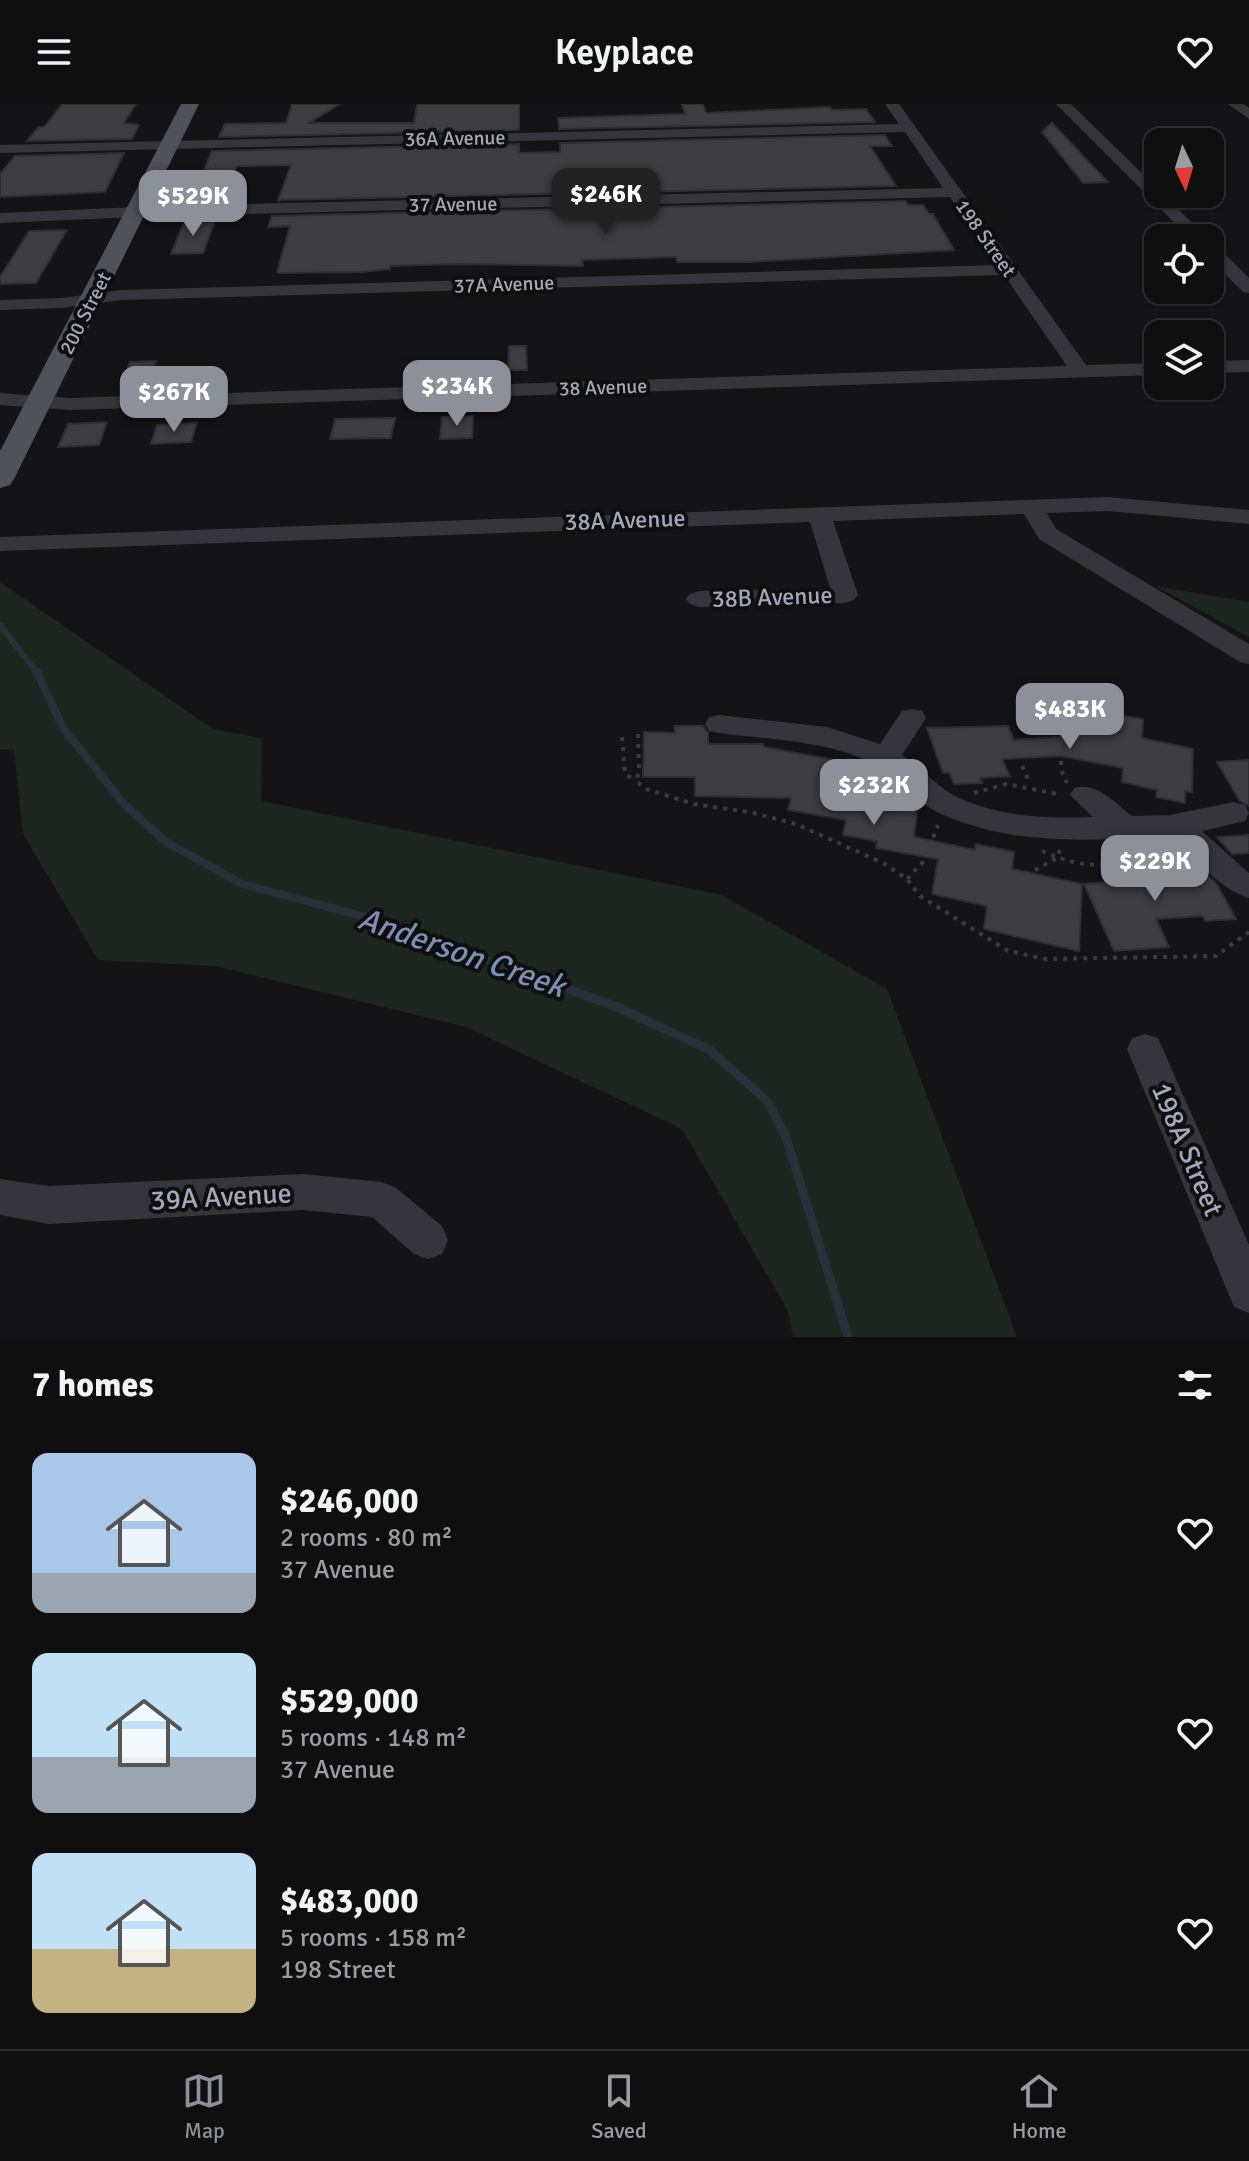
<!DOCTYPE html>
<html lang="en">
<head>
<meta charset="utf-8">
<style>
  body { margin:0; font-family:Signika,sans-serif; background:#181819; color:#f1f3f6; height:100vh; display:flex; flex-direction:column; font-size:30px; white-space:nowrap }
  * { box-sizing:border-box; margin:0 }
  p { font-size:26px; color:#9b9c9f }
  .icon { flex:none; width:44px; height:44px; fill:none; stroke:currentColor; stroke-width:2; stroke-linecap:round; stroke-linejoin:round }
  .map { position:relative; height:1233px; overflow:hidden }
  .details { display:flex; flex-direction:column; background:#0f0f10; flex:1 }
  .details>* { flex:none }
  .needle { width:52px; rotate:176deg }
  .controls { position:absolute; left:1144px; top:24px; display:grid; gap:16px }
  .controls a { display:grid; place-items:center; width:80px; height:80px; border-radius:16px; background:#0f0f10; box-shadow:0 2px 6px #0004,0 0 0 2px #2f2f30; font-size:40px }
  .price { position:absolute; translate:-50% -68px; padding:0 18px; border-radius:16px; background:#8c9099; color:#fff; font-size:26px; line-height:52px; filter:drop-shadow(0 2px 4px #0008) }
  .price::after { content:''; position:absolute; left:50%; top:48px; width:24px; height:18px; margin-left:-12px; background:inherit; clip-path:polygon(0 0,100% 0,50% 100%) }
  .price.active { background:#222; color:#fff }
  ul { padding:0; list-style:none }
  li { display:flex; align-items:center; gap:24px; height:200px; padding:0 32px }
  li span { display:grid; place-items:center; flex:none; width:224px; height:160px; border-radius:16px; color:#555 }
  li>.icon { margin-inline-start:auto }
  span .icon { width:96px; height:96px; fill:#fffc; stroke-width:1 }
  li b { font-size:34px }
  h2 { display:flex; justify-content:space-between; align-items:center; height:96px; padding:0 32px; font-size:34px }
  header { display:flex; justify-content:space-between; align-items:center; height:104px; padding:0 32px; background:#0f0f10; font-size:36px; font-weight:600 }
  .dock { display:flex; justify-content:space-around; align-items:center; height:112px; border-top:2px solid #2f2f30; background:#0f0f10; font-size:22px; color:#9b9c9f }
  .dock a { display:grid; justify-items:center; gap:4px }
  .dock .active { color:#8c9099 }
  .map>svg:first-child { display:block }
  .green { fill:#1e2620 }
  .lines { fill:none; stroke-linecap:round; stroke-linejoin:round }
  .stream-far2 { stroke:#2a303a; stroke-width:6 }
  .stream-far1 { stroke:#2a303a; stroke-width:8 }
  .stream { stroke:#2a303a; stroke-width:9 }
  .building { fill:#3c3c41; stroke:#2f2e32; stroke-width:2 }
  .path { stroke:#3b3c42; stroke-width:4; stroke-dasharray:4 6; stroke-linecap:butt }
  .minor { fill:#35353b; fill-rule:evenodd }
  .major { fill:#51515a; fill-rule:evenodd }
  .labels { text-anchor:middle; stroke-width:8; stroke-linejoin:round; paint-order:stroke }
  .far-street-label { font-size:20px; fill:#a5a8b7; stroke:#0f0f11 }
  .street-label { font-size:24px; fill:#a5a8b7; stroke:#0f0f11 }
  .near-street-label { font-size:28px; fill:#a5a8b7; stroke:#0f0f11 }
  .near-water-label { font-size:32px; font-style:italic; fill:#7b90b3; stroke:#0f0f11 }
</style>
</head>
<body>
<header><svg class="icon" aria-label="menu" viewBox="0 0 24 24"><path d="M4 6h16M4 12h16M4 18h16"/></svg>Keyplace<svg class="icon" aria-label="heart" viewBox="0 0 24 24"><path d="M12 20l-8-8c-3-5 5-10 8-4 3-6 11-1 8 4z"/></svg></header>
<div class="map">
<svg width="1249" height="1233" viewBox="0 0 1249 1233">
  <rect width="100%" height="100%" fill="#141416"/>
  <path class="green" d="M0 478 213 625 262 634 261 697 722 791 887 885 1017 1233H793L788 1207 682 1025 466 923 215 862 98 856 23 730 14 646 0 645Z
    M1155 482 1249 498V533Z"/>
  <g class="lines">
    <path class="stream-far2" d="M0 521 38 570"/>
    <path class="stream-far1" d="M37 568 63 624 124 700 166 738 242 780 377 816 510 864"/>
    <path class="stream" d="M505 862 617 903 710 946 767 997 786 1033 848 1233"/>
  </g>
  <path class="building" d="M62 0H136L124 19 139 21 132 35 27 37 38 24 45 22Z
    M292 0H340L309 19H414L417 0H519V26L219 33 225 20 286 19Z
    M682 0H703L706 9 830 3 832 6 866 5 875 18 559 25 558 14 685 10Z
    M1052 19 1108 78 1083 79 1042 28Z
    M885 31 892 42H870L896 82 278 96 291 61 237 62 231 76H227L226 81 197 82 212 47 519 40V49L560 48V39Z
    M124 49 105 88 0 93V70L15 52Z
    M906 97 908 101H923L929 110H933L954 146 749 158H677L676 153 582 156 583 162 457 160 390 162V165L361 168 281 169 277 168 290 122 268 123 272 112Z
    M215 117 203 149 171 150 183 120Z
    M67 126 36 179 0 180V173L29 127Z
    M509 242H526L527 266H508Z
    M156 257 149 276 122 278 130 258Z
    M473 312 472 334 440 335 442 313Z
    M395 314 391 334 330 335 335 315Z
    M107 318 99 341 58 343 68 320Z
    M197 319 191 338 151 340 157 321Z
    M1063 601 1143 615 1142 634 1193 645 1192 688 1185 687V699L1156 693 1157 686 1122 678 1123 664 1061 652 1002 655 1010 672 980 674 982 679 954 680 949 668 943 669 927 624 1008 622 1014 636 1059 633Z
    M675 622H703L708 629V640H763L764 643 867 662 864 680 905 687 918 699 914 733 975 746 976 740 1014 748 1012 765 1082 780 1079 847 984 825 987 802 932 790 938 755 876 744 877 737 843 731 846 716 788 706 791 694 695 692V673H643L644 628 675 629Z
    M1249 656V702L1239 696 1217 658Z
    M1249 731V749L1232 750 1217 733Z
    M1169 754 1173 760 1193 759 1216 779 1236 815 1205 817 1203 812 1156 815 1169 843 1114 847 1084 780 1143 775 1134 756Z"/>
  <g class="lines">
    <path class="path" d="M638 630 639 667 636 677 646 685 694 700 754 709 796 720 883 759 907 775 920 792 1008 847 1046 855 1216 852 1249 828
      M622 633 625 670 636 677
      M1061 647V666L1067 679
      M1022 662 1030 680
      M781 671 782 648
      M974 689 1006 680 1062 691
      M1042 747C1073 760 1108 771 1134 745
      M1026 771 1057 754 1060 746
      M907 775 924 757 938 721
      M1125 781 1123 762 1129 752"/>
    <path class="minor" d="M885 0H899L1086 261 1158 259V271L69 306 0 301V289L69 294 1067 262 1004 171 121 196 62 204 0 206V196L62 194 121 186 997 161 950 93 160 112 0 119V109L160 102 943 84 905 28 0 49V41L899 20Z
      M1056 0H1071L1158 85V90H1163L1207 134H1190Z
      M1228 0H1243L1249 4V15Z
      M1210 140 1216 141 1249 174V189L1243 188 1210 155Z
      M1249 256V268L1210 269V257Z
      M1108 393 1249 406V420L1108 407 1047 409 1056 425 1249 540V560L1240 558 1039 435 1024 410 833 417 858 491 854 496 845 499 699 503 690 500 686 495 690 490 699 487 830 484 810 418 0 447V433Z
      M912 605 922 607 926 614 902 651C920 664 938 683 957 693 999 713 1047 715 1093 713L1070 691 1074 684C1097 677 1115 699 1132 712L1170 711 1234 698 1245 701 1249 709 1245 717 1202 727 1249 769V794C1214 783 1196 751 1165 733 1086 736 1012 743 937 708 914 697 898 671 874 660 827 636 770 636 719 629L709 627 705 620 709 613 719 611 827 623 880 640 902 607Z
      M1145 930 1158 934 1249 1141V1209L1234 1203 1127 945 1132 934Z
      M303 1070 381 1078 395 1083 442 1122 448 1136 442 1150 428 1155 414 1150 372 1113 303 1106 49 1120 0 1111V1075L49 1082Z"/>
    <path class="major" d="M181 0H199L14 375 10 381 0 384V347Z"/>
  </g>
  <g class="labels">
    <g class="far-street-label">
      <text transform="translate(455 34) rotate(-1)" y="7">36A Avenue</text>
      <text transform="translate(453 100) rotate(-1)" y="7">37 Avenue</text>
      <text transform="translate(986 134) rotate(55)" y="7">198 Street</text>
      <text transform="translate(504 180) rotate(-2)" y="7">37A Avenue</text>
      <text transform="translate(85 209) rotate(-63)" y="7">200 Street</text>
      <text transform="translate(603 283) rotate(-2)" y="7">38 Avenue</text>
    </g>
    <g class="street-label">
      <text transform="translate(625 416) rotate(-2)" y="8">38A Avenue</text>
      <text transform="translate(772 493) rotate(-2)" y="8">38B Avenue</text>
    </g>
    <g class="near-street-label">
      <text transform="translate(1188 1045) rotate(67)" y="10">198A Street</text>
      <text transform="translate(221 1092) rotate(-3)" y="10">39A Avenue</text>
    </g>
    <g class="near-water-label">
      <text transform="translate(462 848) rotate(19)" y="11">Anderson Creek</text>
    </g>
  </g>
</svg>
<div class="controls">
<a><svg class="needle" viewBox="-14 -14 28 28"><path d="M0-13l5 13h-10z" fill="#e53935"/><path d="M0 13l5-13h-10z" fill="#9b9c9f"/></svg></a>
<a><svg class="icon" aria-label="locate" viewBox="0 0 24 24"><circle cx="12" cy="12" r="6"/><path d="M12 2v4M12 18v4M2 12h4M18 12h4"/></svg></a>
<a><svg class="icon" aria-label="layers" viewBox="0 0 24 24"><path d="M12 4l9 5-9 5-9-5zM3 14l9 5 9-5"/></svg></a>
</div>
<b class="price active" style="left:606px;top:132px">$246K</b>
<b class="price" style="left:193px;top:134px">$529K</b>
<b class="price" style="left:457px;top:324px">$234K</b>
<b class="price" style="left:174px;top:330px">$267K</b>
<b class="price" style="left:1070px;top:647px">$483K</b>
<b class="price" style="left:874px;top:723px">$232K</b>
<b class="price" style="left:1155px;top:799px">$229K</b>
</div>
<section class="details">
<h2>7 homes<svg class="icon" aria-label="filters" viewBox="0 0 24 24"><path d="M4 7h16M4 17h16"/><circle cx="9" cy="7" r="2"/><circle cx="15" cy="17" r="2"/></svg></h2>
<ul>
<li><span style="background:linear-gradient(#a9c7e8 75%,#9aa5b1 0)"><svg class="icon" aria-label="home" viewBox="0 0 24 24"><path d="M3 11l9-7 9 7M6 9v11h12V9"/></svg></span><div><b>$246,000</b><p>2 rooms · 80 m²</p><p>37 Avenue</p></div><svg class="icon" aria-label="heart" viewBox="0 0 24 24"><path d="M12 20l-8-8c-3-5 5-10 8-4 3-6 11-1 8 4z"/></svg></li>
<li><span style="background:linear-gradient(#bfe0f5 65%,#9aa5b1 0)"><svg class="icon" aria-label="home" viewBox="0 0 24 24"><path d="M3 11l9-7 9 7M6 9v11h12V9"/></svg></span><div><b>$529,000</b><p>5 rooms · 148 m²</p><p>37 Avenue</p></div><svg class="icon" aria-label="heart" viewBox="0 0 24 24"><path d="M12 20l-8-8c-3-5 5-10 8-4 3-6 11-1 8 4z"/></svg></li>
<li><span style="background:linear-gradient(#bfe0f5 60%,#c2b280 0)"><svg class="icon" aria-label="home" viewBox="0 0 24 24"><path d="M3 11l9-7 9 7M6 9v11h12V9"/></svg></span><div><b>$483,000</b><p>5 rooms · 158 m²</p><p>198 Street</p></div><svg class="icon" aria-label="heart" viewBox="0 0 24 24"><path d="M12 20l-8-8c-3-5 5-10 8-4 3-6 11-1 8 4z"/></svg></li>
</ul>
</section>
<nav class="dock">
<a class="active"><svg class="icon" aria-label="map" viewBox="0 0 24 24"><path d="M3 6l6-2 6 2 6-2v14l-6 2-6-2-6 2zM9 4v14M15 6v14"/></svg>Map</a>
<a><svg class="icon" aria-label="saved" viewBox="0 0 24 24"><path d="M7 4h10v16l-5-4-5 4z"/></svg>Saved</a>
<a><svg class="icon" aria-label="home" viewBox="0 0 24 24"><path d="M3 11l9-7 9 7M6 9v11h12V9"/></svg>Home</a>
</nav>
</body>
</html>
